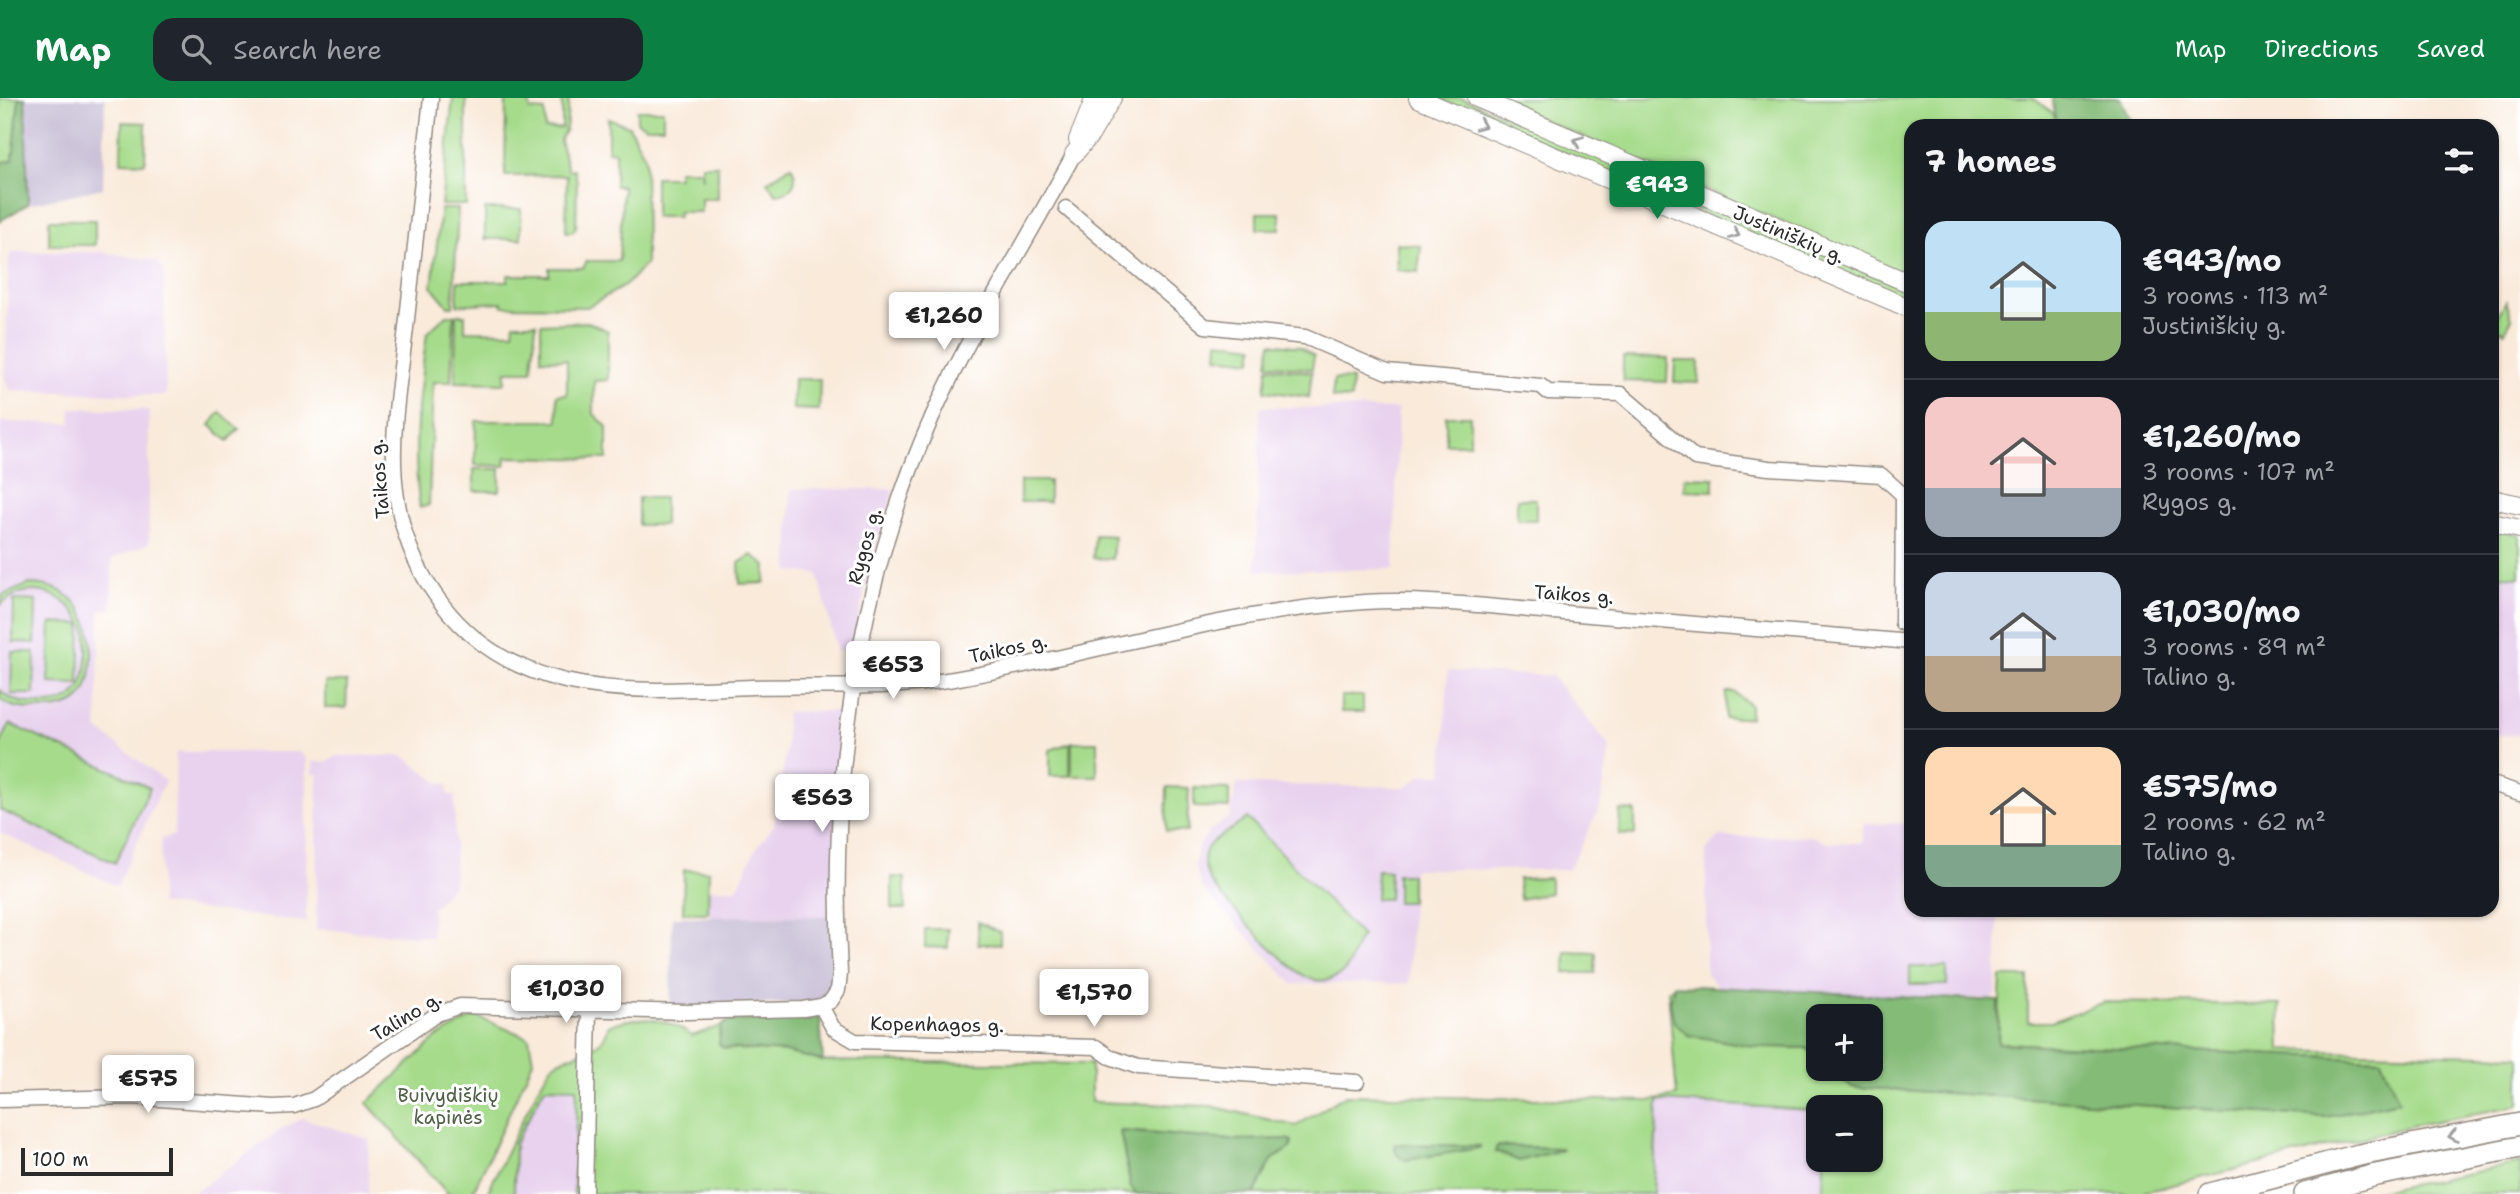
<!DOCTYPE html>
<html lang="en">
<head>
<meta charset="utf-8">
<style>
  body { margin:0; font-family:"Shantell Sans",sans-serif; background:#20242c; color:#f1f3f6; height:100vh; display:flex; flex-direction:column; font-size:26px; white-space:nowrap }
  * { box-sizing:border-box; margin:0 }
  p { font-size:23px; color:#9ea1a6 }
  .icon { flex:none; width:38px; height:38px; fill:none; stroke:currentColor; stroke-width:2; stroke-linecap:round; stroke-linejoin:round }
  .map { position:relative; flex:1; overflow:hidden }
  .drawer { position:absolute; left:1904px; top:21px; width:595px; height:798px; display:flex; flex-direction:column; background:#171b24; border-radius:21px; box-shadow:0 2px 5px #0004 }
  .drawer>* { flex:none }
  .fabs { position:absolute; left:1806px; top:906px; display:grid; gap:14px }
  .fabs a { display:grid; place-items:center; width:77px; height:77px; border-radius:14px; background:#171b24; box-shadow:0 2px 5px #0004; font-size:35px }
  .scale { position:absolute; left:21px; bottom:18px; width:152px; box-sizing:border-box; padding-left:7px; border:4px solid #2b2b2b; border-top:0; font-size:19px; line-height:24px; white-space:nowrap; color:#2b2b2b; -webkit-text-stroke:5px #fff; paint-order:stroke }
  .price { position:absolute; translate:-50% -60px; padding:0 16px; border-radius:7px; background:#fff; color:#222; font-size:23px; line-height:46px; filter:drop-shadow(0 2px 4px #0008) }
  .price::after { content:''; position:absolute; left:50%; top:42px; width:21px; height:16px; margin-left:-10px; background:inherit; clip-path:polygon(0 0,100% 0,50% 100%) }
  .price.selected { background:#0b8043; color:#fff }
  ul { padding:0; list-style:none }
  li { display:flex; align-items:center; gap:21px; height:175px; padding:0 21px }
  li+li { border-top:2px solid #363941 }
  li span { display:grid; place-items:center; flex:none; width:196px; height:140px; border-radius:21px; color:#555 }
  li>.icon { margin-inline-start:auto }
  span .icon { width:84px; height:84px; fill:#fffc; stroke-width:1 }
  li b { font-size:30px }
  h2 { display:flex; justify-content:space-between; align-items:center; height:84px; padding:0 21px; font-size:30px }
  header { display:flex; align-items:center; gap:42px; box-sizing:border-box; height:98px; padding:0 35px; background:#0b8043; color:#fff }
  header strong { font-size:33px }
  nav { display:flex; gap:38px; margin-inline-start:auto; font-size:24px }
  .search { width:490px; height:63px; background:#20242c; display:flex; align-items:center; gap:18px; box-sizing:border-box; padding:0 24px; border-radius:21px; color:#9ea1a6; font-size:26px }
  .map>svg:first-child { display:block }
  .built { fill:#e8d2ee }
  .industrial { fill:#c9bfd7 }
  .green { fill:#a6db8b; stroke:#68835b; stroke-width:2 }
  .forest { fill:#84bb77; stroke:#587351; stroke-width:2 }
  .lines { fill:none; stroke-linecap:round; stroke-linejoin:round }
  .minor-casing { stroke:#928a82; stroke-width:17 }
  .major-casing { stroke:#928a82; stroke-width:20 }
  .highway-casing { stroke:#928a82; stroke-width:24 }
  .minor { stroke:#fff; stroke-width:14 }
  .major { stroke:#fff; stroke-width:18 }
  .highway { stroke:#fff; stroke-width:21 }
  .oneway { stroke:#a0a0a0 }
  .labels { text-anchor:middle; stroke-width:6; stroke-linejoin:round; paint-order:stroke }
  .street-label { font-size:19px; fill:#2b2b2b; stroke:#fff }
  .park-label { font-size:19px; fill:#506048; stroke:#fff }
</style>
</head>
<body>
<header>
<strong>Map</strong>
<div class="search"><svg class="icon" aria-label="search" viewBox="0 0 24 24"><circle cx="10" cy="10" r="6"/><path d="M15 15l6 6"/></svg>Search here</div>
<nav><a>Map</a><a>Directions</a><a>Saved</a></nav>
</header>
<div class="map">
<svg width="2520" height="1096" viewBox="0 0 2520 1096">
  <rect width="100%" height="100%" fill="#fff"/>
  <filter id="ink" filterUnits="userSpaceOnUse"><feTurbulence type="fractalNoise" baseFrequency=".0143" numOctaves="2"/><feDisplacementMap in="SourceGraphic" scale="14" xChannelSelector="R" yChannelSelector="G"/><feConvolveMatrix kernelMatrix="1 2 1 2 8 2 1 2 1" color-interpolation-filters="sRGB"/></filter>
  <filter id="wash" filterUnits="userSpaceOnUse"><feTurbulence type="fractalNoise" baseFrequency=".00686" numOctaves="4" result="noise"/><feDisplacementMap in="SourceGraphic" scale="28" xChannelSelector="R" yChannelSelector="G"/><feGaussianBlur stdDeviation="1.57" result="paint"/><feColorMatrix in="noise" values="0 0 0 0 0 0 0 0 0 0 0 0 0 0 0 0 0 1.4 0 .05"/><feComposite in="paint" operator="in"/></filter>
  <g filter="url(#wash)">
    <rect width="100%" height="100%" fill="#f9eada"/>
    <path class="built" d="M12 154H101L157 163 164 172 166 298 10 292 5 282 9 160Z
      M1260 309 1398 311 1394 471 1256 473Z
      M71 310 149 312V445L112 461V511L100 512 97 631 165 683 117 788 0 735V324L71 325Z
      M791 391H894L872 461 851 552 837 553 818 476 789 473Z
      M2492 478 2520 479V637H2492Z
      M1448 573 1552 578 1610 649 1600 709 1569 772 1413 771 1409 885 1293 886 1202 790 1195 769 1198 749 1210 732 1230 719 1237 686 1406 689 1422 677 1443 676Z
      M842 613 835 694 833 818 709 819 710 791H737L755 752 774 727 786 653V614Z
      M176 654H300L307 661 306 824 160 806 161 741 174 737Z
      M337 658H404L440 686H448V697H455L454 786 432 811V839L316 831 318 676H313V664H326Z
      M1911 725V812H1998L1996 897 1991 901 1719 889 1706 876V753L1719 739 1812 738 1823 744 1863 745V726Z
      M545 989 577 990 574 1096H514L515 1045Z
      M1658 1003 1811 1012 1818 1020V1062H1824L1823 1096H1653Z
      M302 1020 369 1041 368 1096H192L283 1030Z"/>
    <path class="industrial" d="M25 0H105L103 90 28 106Z
      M833 818 834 882 829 896 818 904 670 910 672 819Z"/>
    <path class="green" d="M0 0H19L13 63 0 65Z
      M453 0H466V107H441Z
      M506 0H530V12L545 13V31L562 30V0H569L566 31 560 42 568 72 574 71 577 84 576 129 572 134H566L567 77 505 78Z
      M1436 0H1462L1911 193V205Z
      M1492 0H2033L2053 15 2058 28H1911V180Z
      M637 12H663V29H647L637 24Z
      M608 20 629 28 645 59 646 166 626 187 587 209 503 208 502 204 457 207 458 183H508V177H549V170H583L587 163H619L623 88H615V54L608 53Z
      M122 24 146 25 145 65 121 64Z
      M702 67H718V101H701V114H678V119H655V79H678V72H701L702 81Z
      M791 68C800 83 792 95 776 96L767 84Z
      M441 111H458L453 208H448L432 189Z
      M485 111H521V141H485Z
      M1257 115H1280V131H1257Z
      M49 122H95V147H49Z
      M1396 145 1421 148 1418 174 1397 172Z
      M2506 203 2512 220 2505 234 2492 228Z
      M447 217H454L451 284H433L429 407 420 410C411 350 419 294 427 235Z
      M456 217H465V233L513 234 514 225H536L532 273H506L505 285 455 284Z
      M588 224 608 233V282L594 283V316L607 329V361L506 359 505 368 475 367 476 323H558L557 297 567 296V262L541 261V226Z
      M1218 243 1254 248 1252 263 1217 259Z
      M1271 245 1300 249 1314 258 1312 271 1268 266Z
      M1623 259 1668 260 1667 284 1623 283Z
      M1675 263H1699L1698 285 1674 284Z
      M1268 269 1312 274 1309 299 1265 293Z
      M794 281H820L819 312 793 311Z
      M1334 281 1352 282 1351 301 1332 300Z
      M220 314 239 331 228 343 210 327Z
      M1446 318H1470V346H1446Z
      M474 371H500V393H474Z
      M1685 379 1714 380V393L1684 392Z
      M1020 383H1049V404H1020Z
      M638 400H664V427H638Z
      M1517 401H1536V422H1517Z
      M2492 431 2520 437V479L2492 477Z
      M1095 437 1114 438 1112 461 1093 460Z
      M752 457 766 468 765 485 740 486 739 465Z
      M30 486C74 487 93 519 92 558 91 595 81 612 41 611 25 611 12 611 0 601V592C13 606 28 605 45 606 79 606 86 584 87 556 87 546 88 537 84 529 69 495 27 479 0 508L3 497Z
      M14 502 36 503 35 545 13 544Z
      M51 525 81 526 79 586 49 585Z
      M12 554H35L34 596H11Z
      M325 584H347L346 610H325Z
      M1726 594H1734L1750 607V620H1725Z
      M1341 598H1363V614H1341Z
      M10 626 150 690 115 765 0 712V647Z
      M1072 644H1097V678H1072Z
      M1070 645V678H1050V652Z
      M1167 689 1189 690 1187 734 1166 733Z
      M1194 690 1229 691V710L1194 709Z
      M1620 712 1635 713V737L1619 736Z
      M1247 720 1362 838C1351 849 1355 868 1338 878 1330 882 1320 884 1311 881 1290 875 1225 803 1210 783 1190 742 1225 740 1247 720Z
      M684 772 709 773 708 815H683Z
      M1377 772 1390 773 1389 801H1376Z
      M1397 776H1411V804H1397Z
      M892 779 905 780V811H892Z
      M1550 780V795L1520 801 1518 781Z
      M978 824 1000 834V846H978Z
      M925 831H948V850L925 849Z
      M1566 854 1596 855 1595 875H1565Z
      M1910 869H1947V887H1910Z
      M2001 879H2028V924H2051L2104 904 2280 907 2281 952 2520 958V1007L2411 1028 2136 1096H1823L1824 1062H1871V1010H1818V1020L1810 1012 1658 1003 1653 1096H1254L1272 1062 1291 1049V1043L1230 1042 1125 1033H1120L1131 1089 1136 1096H574L577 990 545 989 515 1045 514 1096H487C496 1077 544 972 554 966 571 954 606 953 608 928 637 916 667 919 692 938L721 928 719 937 724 950 785 954 823 963 1091 966V1004L1211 1008 1296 1028 1346 997 1649 1003 1677 998 1668 893 1674 887 1670 904 1688 937 1772 949 1806 950 1818 961V971H1828L1852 989 2326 1019 2381 961 1998 945Z
      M475 918 529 940 533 963 472 1096H448L367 1005 436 940Z
      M2520 1065V1096H2365Z"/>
    <path class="forest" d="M19 0H25L28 106 0 123V65L13 62Z
      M2052 0H2120L2133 28H2058Z
      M1674 887 1998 903V945L2381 961 2399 1003 2326 1019 1851 989 1828 971H1871V919H1818V961L1806 950 1758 949 1688 937 1674 924 1670 904Z
      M820 919 823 963 785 954 724 950 719 946 721 928 729 923Z
      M1120 1033 1230 1042 1286 1041 1292 1043 1291 1049 1272 1062 1254 1096H1136L1131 1089Z
      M1399 1046 1480 1048V1050L1407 1062C1398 1060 1395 1056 1395 1047Z
      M1497 1048 1561 1050 1562 1052 1519 1063 1495 1053Z"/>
  </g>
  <g filter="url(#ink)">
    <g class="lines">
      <g class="minor-casing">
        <path id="minor" d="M431 0C423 71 416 142 408 212 398 310 373 399 430 489 505 606 631 594 751 589 817 587 890 592 954 581 1091 557 1225 513 1364 504 1430 500 1500 510 1566 515 1681 524 1796 534 1911 544
          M1066 110 1205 228 1305 239 1387 274 1541 288 1548 294 1621 296 1695 360 1769 370 1881 377 1903 397 1902 525
          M2492 686 2520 695
          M821 908 833 930 855 943 1096 949 1110 959 1138 969 1357 984
          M0 1002 132 999 273 1009 294 1008 314 1001 437 916 460 908 687 914 803 911 821 908 831 903 838 892 840 876C829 685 855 491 933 317 974 226 1027 143 1074 56
          M585 1096 589 910"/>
      </g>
      <g class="major-casing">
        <path id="major" d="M1418 0 1911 211
          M1477 0 1911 186
          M1078 42 1095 0
          M1074 56 1091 36 1112 0
          M2492 401 2520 407
          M2492 425 2520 431"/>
      </g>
      <g class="highway-casing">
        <path id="highway" d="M2210 1096 2359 1057 2520 1026
          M2305 1096 2376 1077 2520 1049"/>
      </g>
      <use href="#minor" class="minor"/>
      <use href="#major" class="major"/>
      <use href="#highway" class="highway"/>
    </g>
    <defs><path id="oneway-chevron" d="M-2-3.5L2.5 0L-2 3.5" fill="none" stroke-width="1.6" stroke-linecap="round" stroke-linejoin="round" transform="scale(1.75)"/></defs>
    <g class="oneway">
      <use href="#oneway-chevron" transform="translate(1481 27) rotate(23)"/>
      <use href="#oneway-chevron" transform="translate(1578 43) rotate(-157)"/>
      <use href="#oneway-chevron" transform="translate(1735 136) rotate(23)"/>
      <use href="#oneway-chevron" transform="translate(2453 1038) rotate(170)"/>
    </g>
  </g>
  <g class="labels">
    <g class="street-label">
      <text transform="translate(1789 136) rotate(23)" y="7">Justiniškių g.</text>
      <text transform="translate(379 381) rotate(-95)" y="7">Taikos g.</text>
      <text transform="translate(864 448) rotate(-74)" y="7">Rygos g.</text>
      <text transform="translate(1574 496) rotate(4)" y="7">Taikos g.</text>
      <text transform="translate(1008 550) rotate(-12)" y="7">Taikos g.</text>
      <text transform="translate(406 918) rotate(-31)" y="7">Talino g.</text>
      <text transform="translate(937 926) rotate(1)" y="7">Kopenhagos g.</text>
    </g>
    <g class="park-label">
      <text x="448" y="1004">Buivydiškių<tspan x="448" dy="22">kapinės</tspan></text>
    </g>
  </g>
</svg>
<div class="fabs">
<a>+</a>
<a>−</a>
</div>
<div class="scale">100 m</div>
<b class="price selected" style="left:1657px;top:123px">€943</b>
<b class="price" style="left:944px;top:254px">€1,260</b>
<b class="price" style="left:893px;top:603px">€653</b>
<b class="price" style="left:822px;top:736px">€563</b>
<b class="price" style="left:566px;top:927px">€1,030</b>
<b class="price" style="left:1094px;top:931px">€1,570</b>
<b class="price" style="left:148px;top:1017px">€575</b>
<section class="drawer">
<h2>7 homes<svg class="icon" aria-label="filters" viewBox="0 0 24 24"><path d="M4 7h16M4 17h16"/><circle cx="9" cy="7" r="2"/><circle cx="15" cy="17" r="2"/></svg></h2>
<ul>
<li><span style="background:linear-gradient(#bfe0f5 65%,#8fb573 0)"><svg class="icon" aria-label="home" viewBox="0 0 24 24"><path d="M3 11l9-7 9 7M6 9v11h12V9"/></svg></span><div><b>€943/mo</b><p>3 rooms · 113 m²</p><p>Justiniškių g.</p></div></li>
<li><span style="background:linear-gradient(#f6c9c9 65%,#9aa5b1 0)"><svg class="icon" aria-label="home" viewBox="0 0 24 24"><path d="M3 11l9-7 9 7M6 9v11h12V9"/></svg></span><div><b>€1,260/mo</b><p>3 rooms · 107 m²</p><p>Rygos g.</p></div></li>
<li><span style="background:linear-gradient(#c9d6e8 60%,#b9a48a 0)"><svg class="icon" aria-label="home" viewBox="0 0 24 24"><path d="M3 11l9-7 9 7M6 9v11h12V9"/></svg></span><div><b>€1,030/mo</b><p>3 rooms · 89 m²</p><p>Talino g.</p></div></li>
<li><span style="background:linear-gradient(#ffd9b3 70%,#7fa58c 0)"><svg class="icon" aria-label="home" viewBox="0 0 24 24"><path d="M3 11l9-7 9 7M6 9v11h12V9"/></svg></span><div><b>€575/mo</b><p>2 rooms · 62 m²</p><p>Talino g.</p></div></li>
</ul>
</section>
</div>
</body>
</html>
